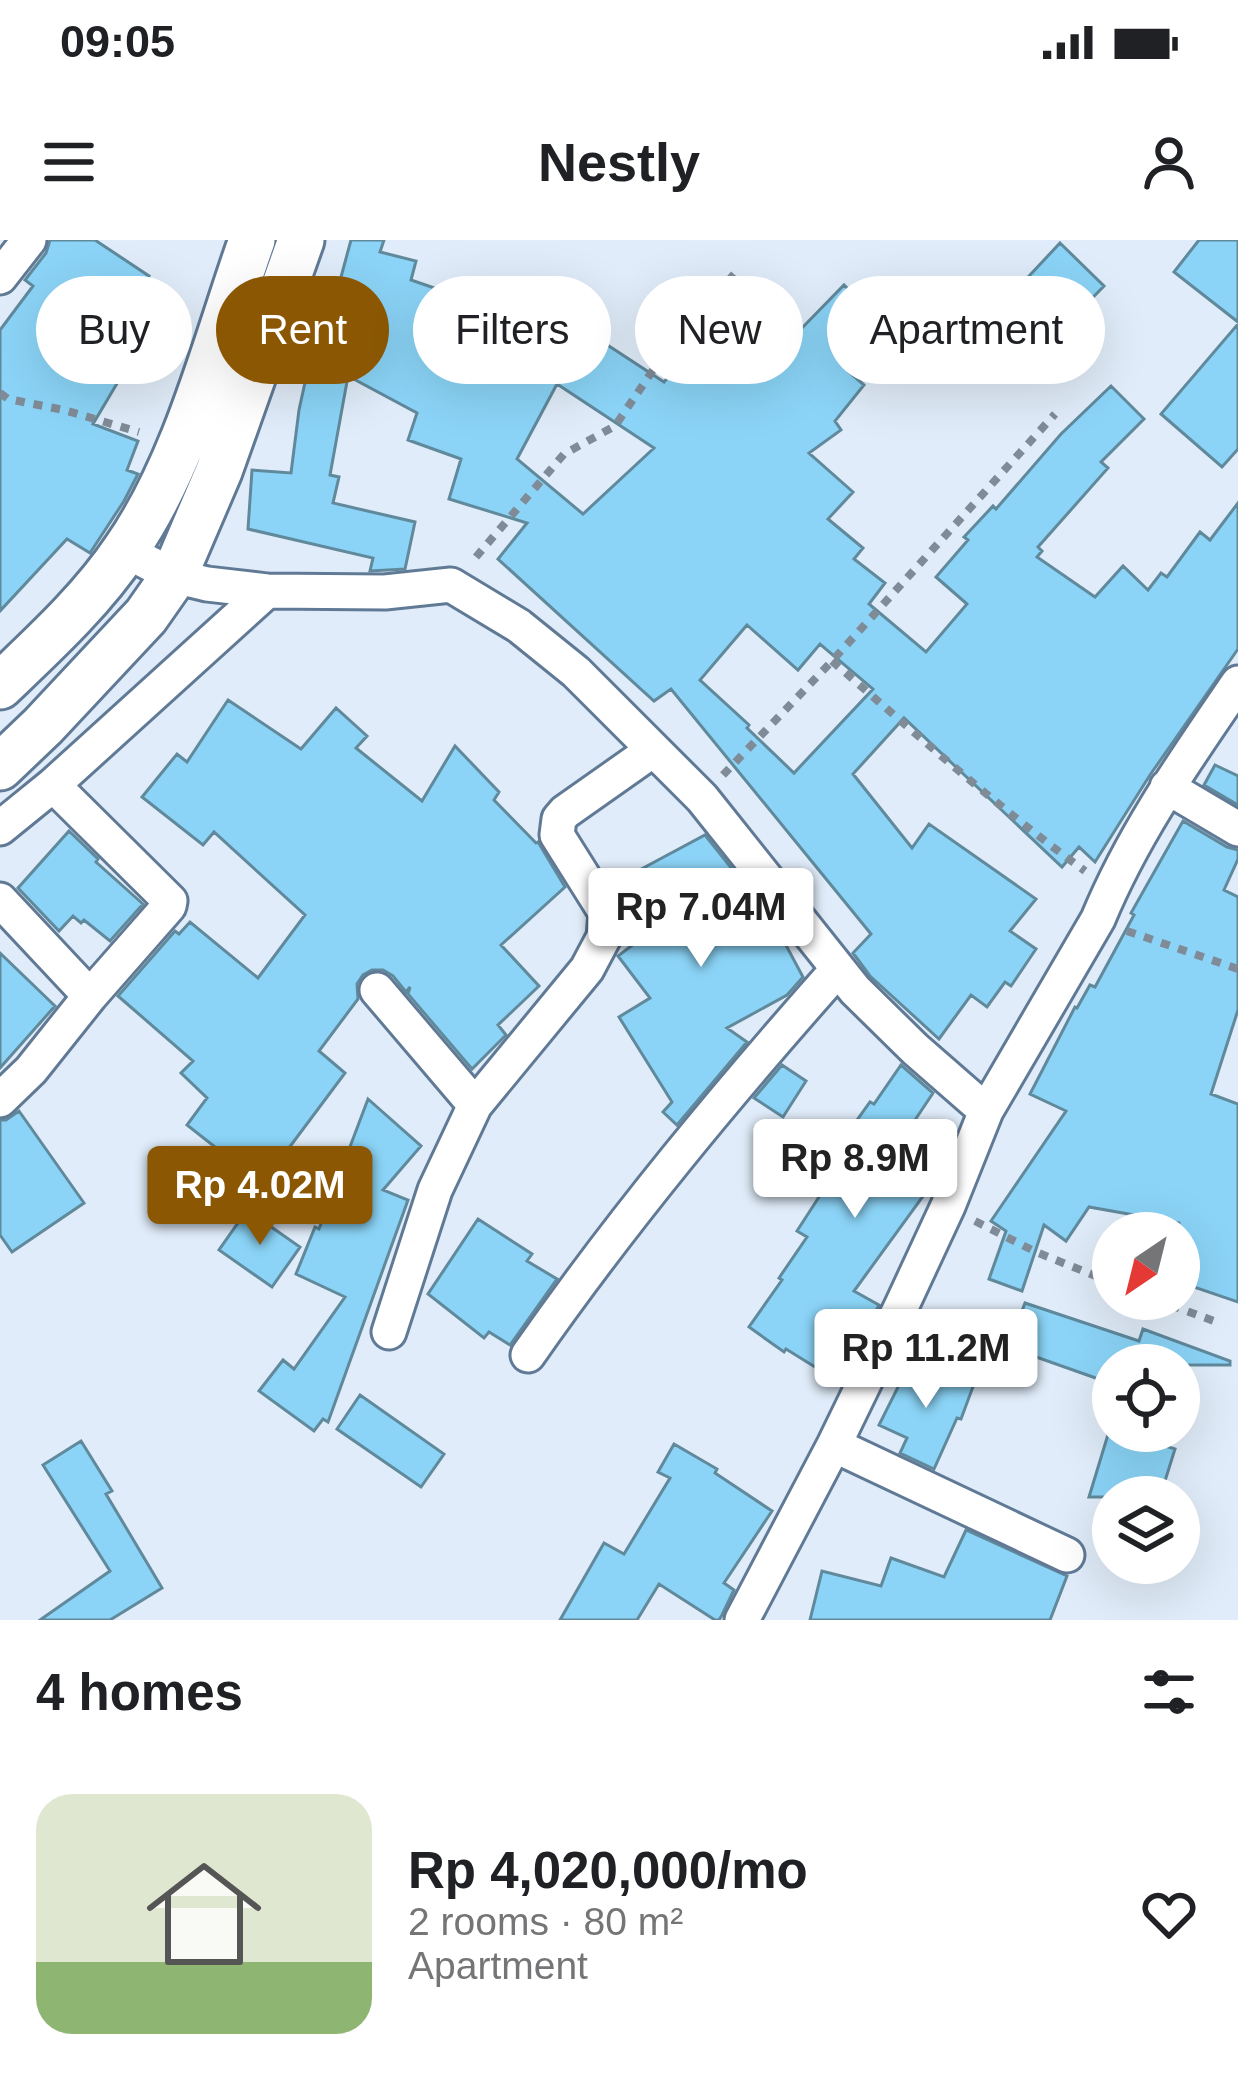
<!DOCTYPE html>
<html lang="en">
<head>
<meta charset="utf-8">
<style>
  body { margin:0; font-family:Arial,sans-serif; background:#f2f2f2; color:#202124; height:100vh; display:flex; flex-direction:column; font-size:45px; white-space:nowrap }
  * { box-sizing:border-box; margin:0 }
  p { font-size:39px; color:#757577 }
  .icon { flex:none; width:66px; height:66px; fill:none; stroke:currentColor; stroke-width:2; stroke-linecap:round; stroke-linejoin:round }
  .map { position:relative; height:1380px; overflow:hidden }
  .side { display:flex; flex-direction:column; background:#fff; flex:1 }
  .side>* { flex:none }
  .guide { position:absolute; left:36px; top:36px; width:1167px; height:108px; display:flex; gap:24px }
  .needle { width:78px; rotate:215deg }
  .controls { position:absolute; left:1092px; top:972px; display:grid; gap:24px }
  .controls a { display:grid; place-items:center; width:108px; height:108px; border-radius:50%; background:#fff; box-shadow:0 12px 48px #0002; font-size:60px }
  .price { position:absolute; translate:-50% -102px; padding:0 27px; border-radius:12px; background:#fff; color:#222; font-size:39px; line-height:78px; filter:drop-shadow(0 3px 6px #0008) }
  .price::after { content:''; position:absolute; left:50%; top:72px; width:36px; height:27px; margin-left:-18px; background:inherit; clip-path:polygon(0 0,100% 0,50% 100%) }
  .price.current { background:#8b5703; color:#fff }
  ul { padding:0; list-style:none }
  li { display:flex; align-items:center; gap:36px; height:300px; padding:0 36px }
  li+li { border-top:3px solid #e0e0e0 }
  li span { display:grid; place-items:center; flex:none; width:336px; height:240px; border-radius:36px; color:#555 }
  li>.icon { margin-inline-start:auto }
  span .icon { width:144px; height:144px; fill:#fffc; stroke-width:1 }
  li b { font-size:51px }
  h2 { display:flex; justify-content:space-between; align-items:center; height:144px; padding:0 36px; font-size:51px }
  .tag { padding:0 42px; border-radius:54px; background:#fff; box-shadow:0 12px 48px #0002; font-size:42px; line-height:108px }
  .tag.current { background:#8b5703; color:#fff }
  .status { display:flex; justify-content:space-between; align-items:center; height:84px; padding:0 60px; background:#fff; direction:ltr }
  .status svg { height:33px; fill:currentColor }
  header { display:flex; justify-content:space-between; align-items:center; height:156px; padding:0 36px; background:#fff; font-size:54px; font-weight:800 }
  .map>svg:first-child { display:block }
  .building { fill:#8bd4f7; stroke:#60899c; stroke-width:3; fill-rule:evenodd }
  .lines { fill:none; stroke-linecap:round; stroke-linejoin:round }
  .minor-casing { stroke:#607a96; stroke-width:39 }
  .secondary-casing { stroke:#607a96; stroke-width:51 }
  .path { stroke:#7f8b97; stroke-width:8; stroke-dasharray:9 9; stroke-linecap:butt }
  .minor { stroke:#fff; stroke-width:33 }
  .secondary { stroke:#fff; stroke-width:45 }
</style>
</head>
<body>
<div class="status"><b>09:05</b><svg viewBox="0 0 49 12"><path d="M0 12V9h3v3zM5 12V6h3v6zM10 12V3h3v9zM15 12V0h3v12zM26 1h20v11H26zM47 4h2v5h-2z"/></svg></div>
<header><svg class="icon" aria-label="menu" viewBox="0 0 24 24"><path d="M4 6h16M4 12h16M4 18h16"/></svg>Nestly<svg class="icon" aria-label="person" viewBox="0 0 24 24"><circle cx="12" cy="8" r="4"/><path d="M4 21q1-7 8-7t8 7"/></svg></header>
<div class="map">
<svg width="1238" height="1380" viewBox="0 0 1238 1380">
  <rect width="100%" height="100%" fill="#e0ecf9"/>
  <path class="building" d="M50 0H95L149 36 107 97 135 113 93 184 138 201 127 230 138 234 124 261 90 313 67 299 0 371V90L33 46 25 40 46 13Z
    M351 0H384L380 12 416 21 411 40 446 52 441 68 515 104 541 53 592 79 586 91 664 142 725 71 734 78 757 52 801 89 844 45 890 91 849 132 864 145 835 181 841 190 809 213 853 252 828 279 863 308 854 319 885 343 869 364 926 412 967 364 936 337 968 300 964 297 993 266 996 269 1061 194 1111 146 1144 179 1101 222 1108 228 1038 307 1042 311 1037 317 1095 357 1123 326 1148 350 1161 333 1167 337 1200 292 1210 300 1238 263V409L1150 535 1095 622 1079 607 1062 627 904 478 853 534 912 608 929 584 1036 659 1010 691 1036 709 1011 746 1005 742 987 767 971 755 939 799 870 736 853 713 871 694 671 449 654 461 498 319 527 283 449 259 461 219 408 200 417 173 348 136 330 235 339 237 333 263 415 282 405 329 370 331 373 318 248 289 252 230 291 233 299 170 311 115 301 114 310 59 334 63ZM557 144 654 208 583 274 517 219ZM747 385 798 430 820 404 873 449 794 533 747 488 749 485 700 440Z
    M1199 0H1238V82L1174 32Z
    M1060 3 1104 46 1058 93 1015 51Z
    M1238 84V209L1222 227 1161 174Z
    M228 460 301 509 336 468 367 496 356 508 422 561 455 506 499 552 494 560 536 603 538 602 565 647 501 705 539 746 498 785 506 795 472 829 408 754 410 747 406 752 393 736 383 730H372L363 735 357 744 358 759 319 811 345 833 262 944 187 885 207 858 181 833 193 821 118 756 175 691 179 694 190 682 258 738 305 675 214 592 203 605 142 557 177 514 187 522Z
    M1215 525 1238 536V565L1204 545Z
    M1183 581 1227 607 1238 610V619L1224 650 1238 657V770L1211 854 1238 864V1062L1179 1042V983L1089 967 1066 1001 1044 985 1022 1051 989 1039 1006 991 991 981 1066 871 1030 854 1075 767 1077 768 1090 745 1095 747 1134 675 1131 673Z
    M69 591 98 619 96 622 143 664 110 701 84 680 81 683 73 676 59 691 18 648Z
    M705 595 772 679 803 737 787 755 727 788 747 802 677 885 663 872 672 862 619 777 650 758 618 716 660 684 632 634Z
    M0 713 55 766 0 828Z
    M782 825 806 841 783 877 754 858Z
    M901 825 933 853 915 880 953 897 937 937 854 1051 879 1065 863 1096 842 1084 815 1127 786 1109 784 1112 749 1087 782 1040 779 1038 807 997 797 991 828 943 817 936 870 862 874 864Z
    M368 859 421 906 383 950 408 960 328 1182 323 1179 314 1191 259 1151 283 1120 294 1129 345 1057 296 1034 315 987 319 989Z
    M19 871 84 963 12 1012 0 995V880H6Z
    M247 970 300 1007 272 1047 219 1010Z
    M478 979 532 1014 527 1021 557 1039 510 1105 489 1092 484 1098 428 1054Z
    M1025 1063 1139 1101 1143 1089 1230 1121V1125H1113L1107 1142 1008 1107Z
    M911 1121 974 1144 961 1179 957 1178 934 1229 900 1213 907 1198 879 1185Z
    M360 1155 444 1214 421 1247 337 1189Z
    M1110 1188 1175 1209 1160 1257H1089Z
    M81 1201 112 1251 106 1254 162 1348 110 1380H40L110 1331 43 1225Z
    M674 1204 717 1229 715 1233 772 1271 724 1343 734 1350 722 1375 719 1380H715L659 1344 637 1380H560L604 1303 624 1314 670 1238 658 1232Z
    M966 1290 1067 1336 1050 1380H810L822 1331 881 1346 891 1318 944 1337Z"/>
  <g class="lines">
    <g class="minor-casing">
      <path id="minor" d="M0 37 29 0
        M126 311 174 336 207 344 267 351 385 352 451 345 519 386 576 432 702 558 855 750 915 809 986 871
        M1167 547 1238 589
        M0 588 53 545
        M0 660 90 756
        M377 750 475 865
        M0 860 31 830 90 756 169 666 170 661 53 545 267 351
        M389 1092 435 950 475 865 587 729 604 697 606 673 557 595 559 579 565 572 653 510
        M528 1115C623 979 728 853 838 729
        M834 1205 1067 1315
        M742 1380 834 1205 902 1065 948 966 986 871 1098 679C1133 594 1186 519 1238 443"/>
    </g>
    <g class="secondary-casing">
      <path id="secondary" d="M0 446C44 404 92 360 126 309 187 221 216 101 252 0
        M0 527 43 486 146 376 174 336 219 231 301 0"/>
    </g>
    <path class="path" d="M0 153 8 159 64 170 139 192
      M476 317 564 214 615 186 666 111 736 32
      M832 421C915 493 996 566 1085 631
      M723 535 832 421 1055 174
      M1127 691 1238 729
      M975 981 1036 1012 1113 1043
      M1154 1059 1214 1081"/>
    <use href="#minor" class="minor"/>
    <use href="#secondary" class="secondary"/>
  </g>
</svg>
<div class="controls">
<a><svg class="needle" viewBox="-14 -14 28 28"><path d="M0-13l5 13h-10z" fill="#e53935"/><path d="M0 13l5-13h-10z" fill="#757577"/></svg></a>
<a><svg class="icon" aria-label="locate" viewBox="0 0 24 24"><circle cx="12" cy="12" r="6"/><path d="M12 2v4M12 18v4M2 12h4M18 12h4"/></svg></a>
<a><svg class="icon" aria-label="layers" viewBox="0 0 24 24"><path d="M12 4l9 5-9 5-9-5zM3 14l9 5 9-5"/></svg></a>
</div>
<b class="price" style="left:701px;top:730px">Rp 7.04M</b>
<b class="price" style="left:855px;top:981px">Rp 8.9M</b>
<b class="price current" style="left:260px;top:1008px">Rp 4.02M</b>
<b class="price" style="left:926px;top:1171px">Rp 11.2M</b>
<div class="guide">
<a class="tag">Buy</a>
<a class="tag current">Rent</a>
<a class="tag">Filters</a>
<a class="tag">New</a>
<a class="tag">Apartment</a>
</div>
</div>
<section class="side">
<h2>4 homes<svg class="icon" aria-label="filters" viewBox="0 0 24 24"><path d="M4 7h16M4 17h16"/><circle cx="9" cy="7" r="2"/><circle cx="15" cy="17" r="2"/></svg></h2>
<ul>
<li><span style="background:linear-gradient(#dfe7d0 70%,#8fb573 0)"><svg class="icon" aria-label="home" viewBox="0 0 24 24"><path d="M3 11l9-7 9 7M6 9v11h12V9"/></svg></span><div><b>Rp 4,020,000/mo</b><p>2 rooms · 80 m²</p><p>Apartment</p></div><svg class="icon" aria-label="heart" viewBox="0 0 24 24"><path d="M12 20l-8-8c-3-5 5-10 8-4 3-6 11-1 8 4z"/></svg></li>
</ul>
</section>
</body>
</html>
